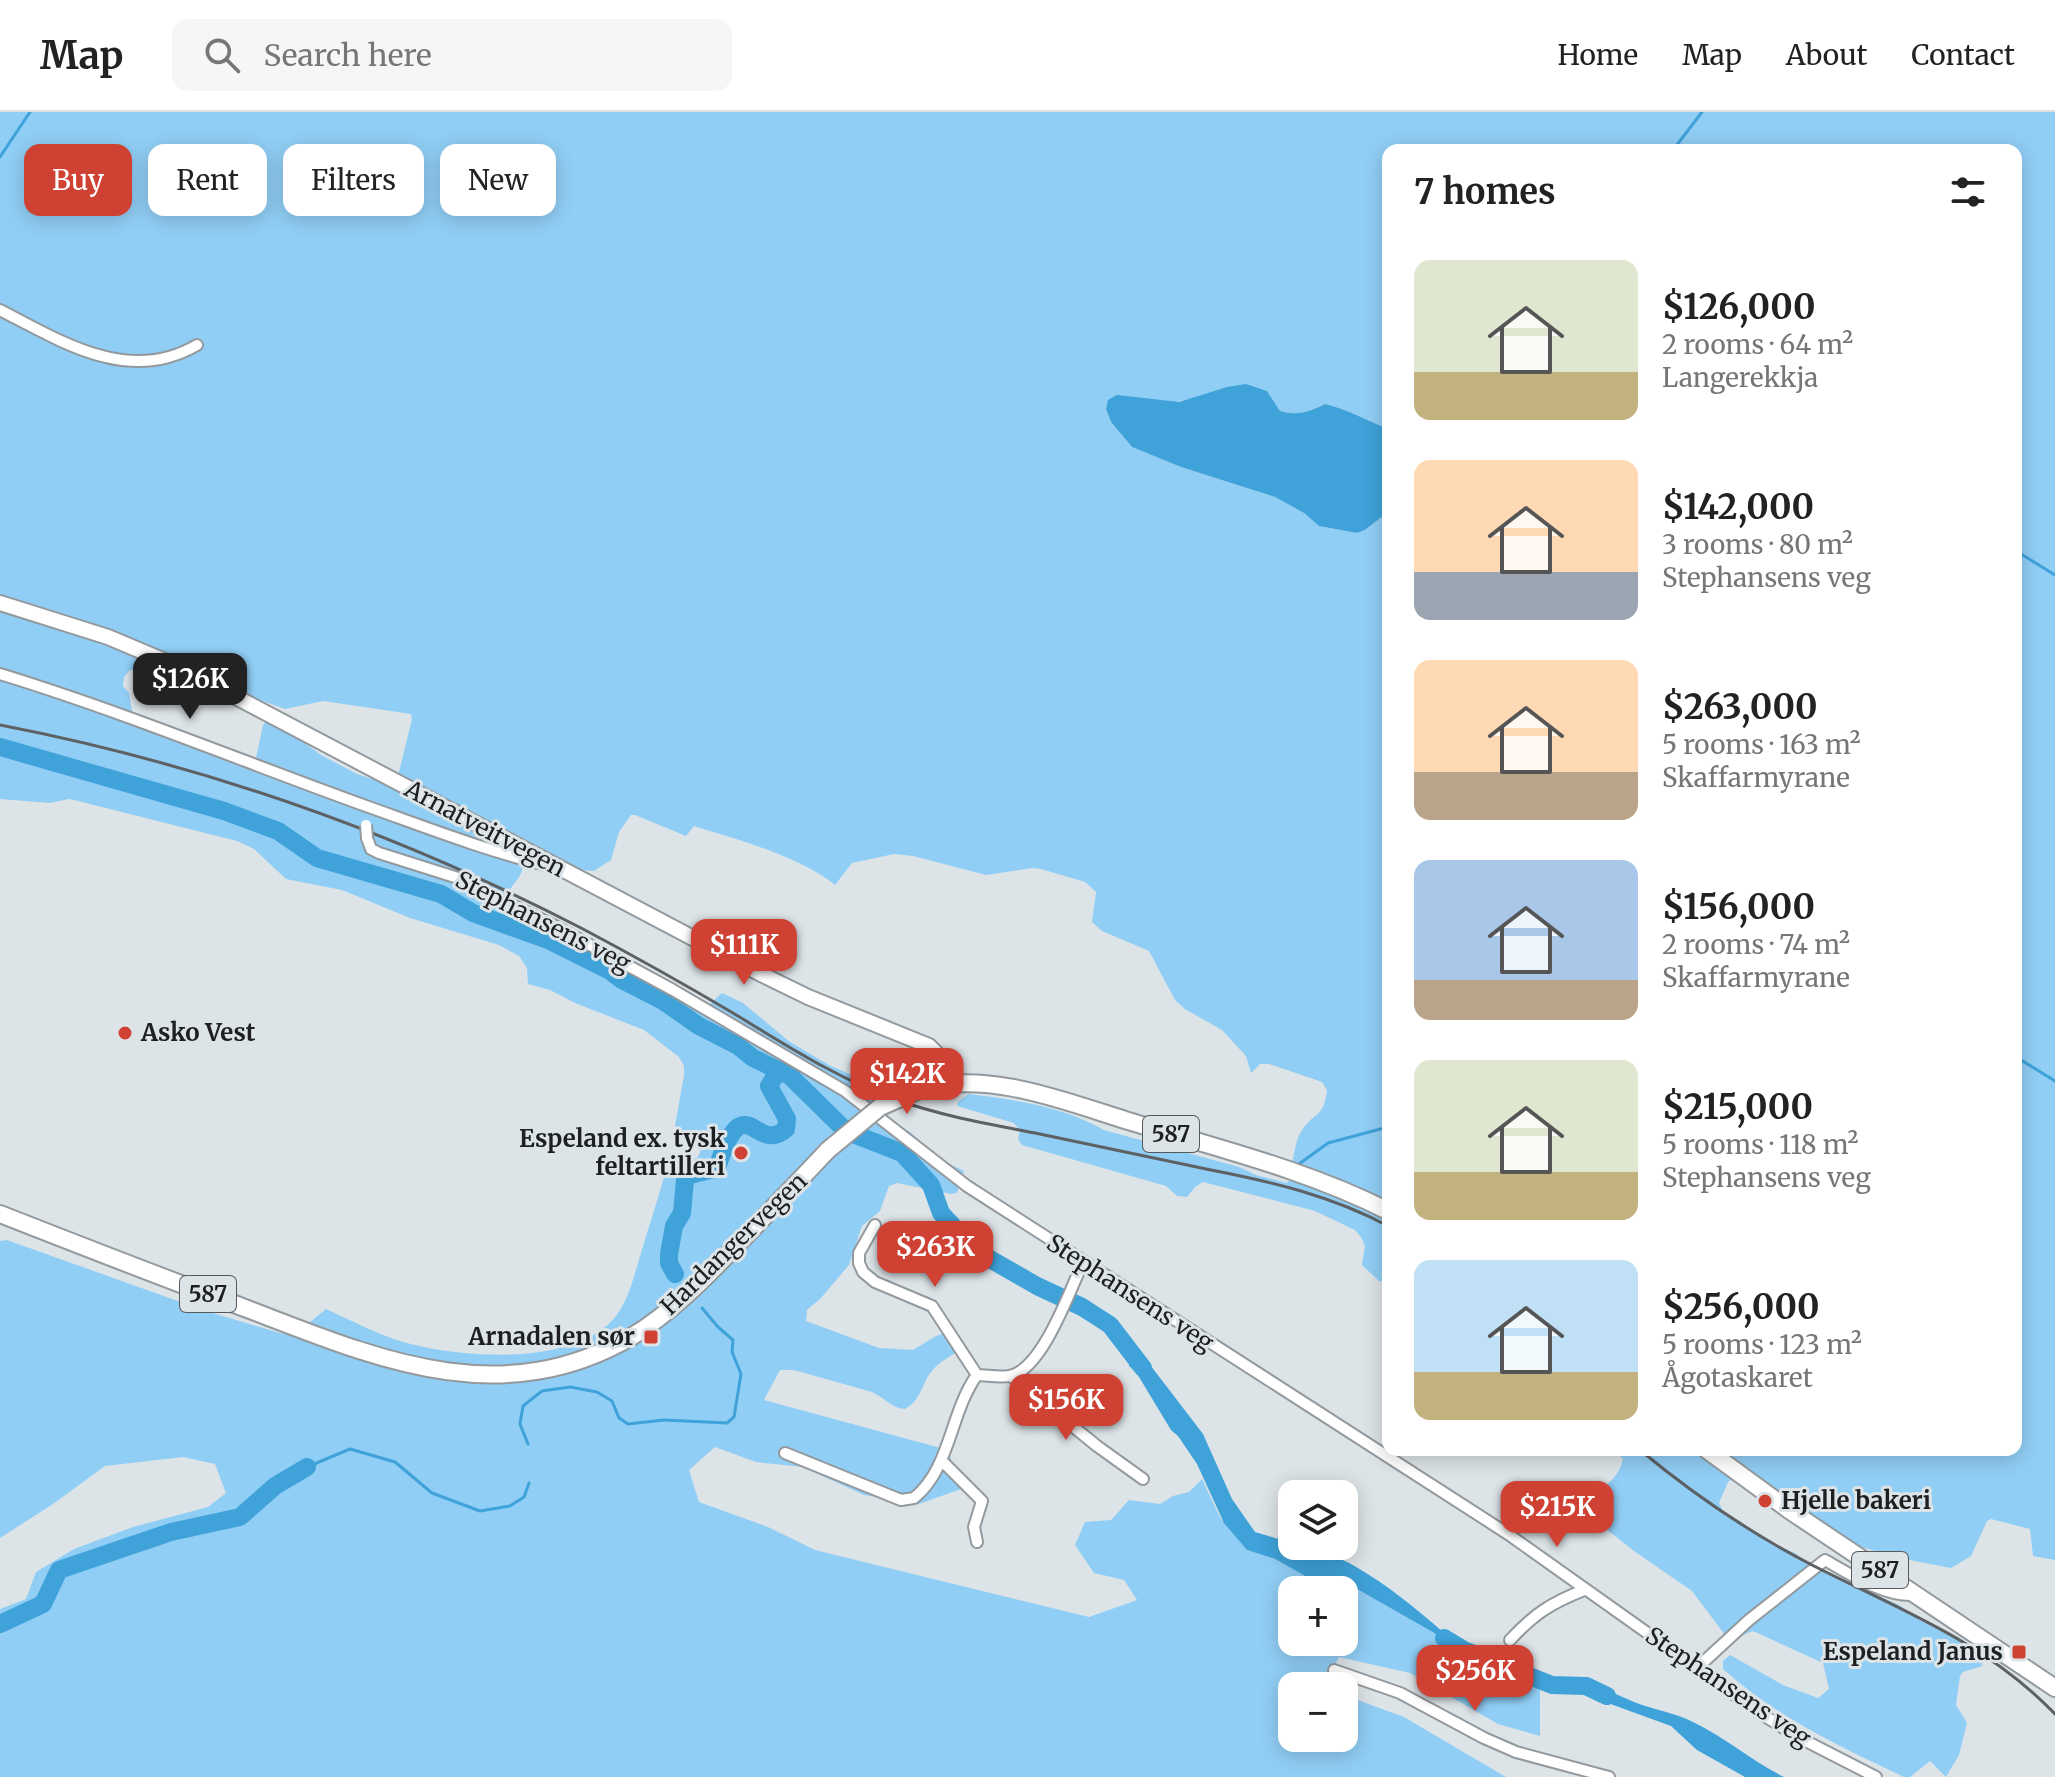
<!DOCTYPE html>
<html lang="en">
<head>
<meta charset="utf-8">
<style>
  body { margin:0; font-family:Merriweather,serif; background:#f6f6f6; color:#222; height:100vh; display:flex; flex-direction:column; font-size:30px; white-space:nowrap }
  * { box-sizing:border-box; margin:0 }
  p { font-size:26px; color:#767676 }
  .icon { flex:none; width:44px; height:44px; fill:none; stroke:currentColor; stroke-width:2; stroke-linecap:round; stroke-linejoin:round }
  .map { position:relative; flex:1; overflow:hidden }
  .side { position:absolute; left:1382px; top:32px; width:640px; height:1312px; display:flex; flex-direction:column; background:#fff; border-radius:16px; box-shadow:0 4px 20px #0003 }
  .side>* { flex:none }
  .hud { position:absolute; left:24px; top:32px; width:760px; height:72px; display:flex; gap:16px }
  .controls { position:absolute; left:1278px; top:1368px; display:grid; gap:16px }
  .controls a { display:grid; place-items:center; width:80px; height:80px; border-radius:16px; background:#fff; box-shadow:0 4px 20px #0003; font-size:40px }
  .price { position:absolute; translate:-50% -68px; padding:0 18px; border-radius:16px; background:#cf4233; color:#fff; font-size:26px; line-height:52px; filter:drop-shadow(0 2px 4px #0008) }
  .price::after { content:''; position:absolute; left:50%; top:48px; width:24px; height:18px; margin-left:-12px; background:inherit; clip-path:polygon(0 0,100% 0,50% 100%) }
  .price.selected { background:#222; color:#fff }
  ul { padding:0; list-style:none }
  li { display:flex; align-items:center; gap:24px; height:200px; padding:0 32px }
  li span { display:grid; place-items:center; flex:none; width:224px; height:160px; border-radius:16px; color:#555 }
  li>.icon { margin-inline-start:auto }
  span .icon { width:96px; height:96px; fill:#fffc; stroke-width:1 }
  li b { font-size:34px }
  h2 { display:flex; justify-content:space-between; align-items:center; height:96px; padding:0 32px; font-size:34px }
  .chip { padding:0 28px; border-radius:16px; background:#fff; box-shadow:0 4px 20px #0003; font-size:28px; line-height:72px }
  .chip.selected { background:#cf4233; color:#fff }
  header { display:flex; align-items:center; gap:48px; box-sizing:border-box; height:112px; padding:0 40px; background:#fff; border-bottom:2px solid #e0e0e0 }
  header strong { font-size:38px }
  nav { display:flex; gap:44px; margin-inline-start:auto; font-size:28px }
  .search { width:560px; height:72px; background:#f6f6f6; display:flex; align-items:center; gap:20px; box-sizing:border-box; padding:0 28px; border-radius:16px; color:#767676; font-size:30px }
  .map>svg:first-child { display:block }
  .green { fill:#91cef5; fill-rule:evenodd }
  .water { fill:#3fa2d9 }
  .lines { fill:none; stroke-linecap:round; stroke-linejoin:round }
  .stream { stroke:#3fa2d9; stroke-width:3 }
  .river { stroke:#3fa2d9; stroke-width:18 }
  .street-casing { stroke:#93999d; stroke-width:14 }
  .secondary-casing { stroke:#93999d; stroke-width:18 }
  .primary-casing { stroke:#93999d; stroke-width:20 }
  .street { stroke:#fff; stroke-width:10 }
  .secondary { stroke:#fff; stroke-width:14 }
  .primary { stroke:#fff; stroke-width:16 }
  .rail { stroke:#5d6164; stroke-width:3 }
  .street-bridge-casing { stroke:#93999d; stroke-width:14; stroke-linecap:butt }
  .primary-bridge-casing { stroke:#93999d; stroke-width:20; stroke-linecap:butt }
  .street-bridge { stroke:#fff; stroke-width:10 }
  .primary-bridge { stroke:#fff; stroke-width:16 }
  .poi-dot { fill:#cf4233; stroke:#dde4e8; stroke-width:3 }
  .labels { text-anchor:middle; stroke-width:6; stroke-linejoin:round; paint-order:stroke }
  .shield { fill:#dde4e8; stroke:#575a5d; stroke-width:2 }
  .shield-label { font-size:22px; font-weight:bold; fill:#1d1f21 }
  .street-label { font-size:24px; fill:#1d1f21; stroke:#dde4e8 }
  .poi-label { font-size:24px; font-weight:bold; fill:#1d1f21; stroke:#dde4e8; text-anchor:end }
</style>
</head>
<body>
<header>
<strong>Map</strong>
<div class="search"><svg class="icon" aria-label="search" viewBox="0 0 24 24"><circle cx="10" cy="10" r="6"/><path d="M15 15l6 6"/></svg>Search here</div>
<nav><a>Home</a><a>Map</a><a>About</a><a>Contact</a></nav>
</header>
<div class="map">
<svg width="2055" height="1665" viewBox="0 0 2055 1665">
  <rect width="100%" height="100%" fill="#dde4e8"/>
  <path class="green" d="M0 0H2055V1448L2033 1444 2030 1417 1991 1407 1987 1409 1971 1444 1951 1456 1894 1445 1849 1431 1737 1364 1728 1370 1719 1391 1725 1403 1740 1409 1767 1429 1795 1441 1814 1456 1899 1493 1919 1508 1953 1523 1982 1540V1554L1963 1560 1960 1564 1956 1593 1967 1611 1959 1643 1946 1665 1930 1649 1910 1665H1904C1840 1634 1776 1605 1723 1557V1549L1730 1543 1783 1573 1818 1586 1829 1577 1823 1551 1753 1519 1727 1529 1728 1527 1692 1479 1634 1439 1590 1404 1583 1386C1601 1379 1619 1367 1623 1347L1614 1338H2016V38H1388V317C1366 308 1347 297 1325 292 1309 300 1297 304 1280 299L1267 279C1232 266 1209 284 1176 290 1154 294 1129 294 1106 297L1111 310 1132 335 1181 355 1275 385 1304 401 1319 414 1357 421 1365 418 1388 400V1171L1379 1169 1362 1153 1365 1134 1361 1125 1355 1118 1315 1099 1203 1070 1195 1075 1187 1085 1177 1084 1166 1074 1022 1033 1018 1027 1020 1019 1014 1011 957 994 958 990 968 982C1013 987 1065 995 1104 1018L1239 1055 1256 1063 1287 1071 1290 1067C1293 1052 1294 1027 1304 1015 1317 999 1324 1004 1327 978L1322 970 1269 952H1260L1251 961 1246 944 1222 918 1185 897 1175 888 1149 839 1102 819 1092 810 1096 780 1085 770 1041 757 1032 756 986 763 913 744 894 742 852 751 835 773C801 745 736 727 694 714L686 724 635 703H631L619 720 611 748 594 759 579 758 500 726 495 745 523 754C521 768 512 771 507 783L510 787 599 835 651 858 680 876 688 887 710 892 722 881 743 891 790 930 829 953 872 972 868 985 891 1008 910 1020 943 1049 964 1059 957 1081 951 1082 897 1071 889 1074 880 1099 862 1114 849 1153 821 1186 807 1198 806 1209 879 1236 913 1238 936 1224 952 1219 963 1236C953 1243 938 1250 931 1260 921 1274 921 1288 905 1297 891 1296 884 1285 872 1280L794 1258H780L764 1288 948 1338 961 1377 919 1392 864 1383 803 1355 756 1350 715 1335 689 1358 699 1390 768 1415 815 1438 1089 1505 1137 1488 1124 1468 1094 1461 1075 1433 1085 1410 1111 1408 1129 1388 1160 1392 1173 1384 1189 1380 1202 1367 1220 1405 1247 1438 1275 1447 1305 1464 1350 1473 1464 1538 1540 1568V1624L1498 1612 1410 1561 1339 1545 1328 1567 1335 1574H1292V1626H1344V1583L1404 1605 1506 1665H0V1497L26 1487 36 1460 74 1437 133 1415 208 1395 226 1381 215 1352 183 1345 105 1354 53 1392 0 1426V1129L7 1128 203 1198 283 1222 298 1220 326 1197C350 1208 375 1221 400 1229 456 1246 575 1256 616 1204 630 1185 634 1163 641 1141 648 1116 657 1091 664 1065L698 1045 703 1032 675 1014 684 963V954L679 945 644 918 575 891 550 878 528 872 527 856 519 844 499 833 410 806 342 778 286 767 254 737 237 729 78 689 69 687 50 691 0 687ZM172 549 209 561 241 581 285 597 323 589 411 602 412 607 398 664 385 671 357 662 321 643 294 623 266 610 263 613 256 646 200 632 133 605 129 581 123 574 124 565 130 558 159 561 167 550ZM1292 1478H1344V1530H1292Z"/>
  <path class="water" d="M1246 272 1267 279 1280 299C1297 304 1309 300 1325 292 1347 297 1366 308 1388 317V400L1365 418 1357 421 1319 414 1304 401 1275 385 1181 355 1132 335 1111 310 1106 297 1108 288 1117 283 1179 290 1227 275Z
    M1133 1236 1141 1241 1203 1322 1232 1387 1255 1420 1292 1431V1434C1349 1434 1422 1502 1464 1538L1350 1473 1305 1464 1275 1447 1247 1438 1224 1411 1197 1352 1178 1324 1171 1318 1136 1260 1129 1254 1130 1240Z
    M1586 1574C1605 1575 1617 1583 1634 1590 1654 1598 1673 1600 1693 1610 1726 1626 1752 1649 1784 1665H1745L1697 1638 1671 1614 1594 1586Z"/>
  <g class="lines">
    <path class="stream" d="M1673 38 1702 0
      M0 45 30 0
      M2016 439 2055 463
      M2016 945 2055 969
      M1299 1052 1328 1031 1388 1015
      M528 1332 520 1312 523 1294 542 1279 570 1275 597 1280 612 1289 619 1306 628 1312 664 1308 727 1311 734 1305 741 1262 732 1240 733 1228 718 1215 702 1196
      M307 1355 350 1337 395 1350 432 1381 480 1399 510 1394 524 1385 529 1371"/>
    <path class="river" d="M0 635 224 699 278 719 317 746 441 782 473 801 548 828 610 859 622 868 663 889 699 914 738 934 753 946 790 964 846 1019 902 1041 931 1073 941 1101 964 1126 990 1147 1037 1174 1082 1195 1110 1213 1143 1256
      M675 1162 669 1151V1142L674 1114 682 1101 685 1068 690 1063 717 1056C745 970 755 1044 786 1017L787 1007 769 974 779 958
      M0 1512 43 1492 59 1458 171 1420 240 1405 275 1374 307 1355
      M1444 1526 1464 1538 1552 1573 1586 1574 1607 1584"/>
    <g class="street-casing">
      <path id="street" d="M0 198C62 230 129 273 197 233
        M0 562C124 600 244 650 366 694 425 715 484 738 545 753
        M367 726 371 737 379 741 458 766 553 813 673 878 845 979 967 1074 1508 1422 1760 1601 1796 1624 1876 1665
        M875 1113 859 1141V1151L863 1160 875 1170 932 1194 977 1263
        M1011 1264 1097 1334 1143 1367
        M785 1341 901 1388 914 1386C951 1356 950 1300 977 1263 987 1263 999 1266 1009 1264 1042 1259 1070 1178 1083 1150
        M942 1349 982 1389 974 1415 977 1430
        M1510 1528C1534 1502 1551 1491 1584 1478
        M1697 1556 1749 1508 1825 1448C1851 1463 1885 1485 1915 1483
        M1334 1558 1400 1581 1484 1626 1516 1640 1609 1665"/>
    </g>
    <g class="secondary-casing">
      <path id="secondary" d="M0 491 108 525 179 555 763 863 808 885 929 934 940 945 947 971"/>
    </g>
    <g class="primary-casing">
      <path id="primary" d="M924 976C997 958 1075 994 1145 1014 1228 1039 1311 1060 1388 1099
        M0 1102C79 1133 158 1164 237 1193 369 1243 495 1303 631 1225 671 1201 704 1167 736 1134 767 1102 798 1070 828 1038
        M1707 1338 1789 1398 2055 1576"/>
    </g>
    <use href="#street" class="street"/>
    <use href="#secondary" class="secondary"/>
    <use href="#primary" class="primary"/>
    <path class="rail" d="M0 613C202 652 400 722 583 817 634 844 684 872 733 901 786 933 838 967 897 988 942 1004 989 1012 1035 1021 1094 1033 1152 1046 1211 1058 1273 1070 1332 1084 1388 1114
      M1640 1338C1693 1382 1750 1421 1812 1453 1900 1498 1985 1529 2055 1602"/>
    <g class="street-bridge-casing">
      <path id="street-bridge" d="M366 713 367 726"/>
    </g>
    <g class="primary-bridge-casing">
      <path id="primary-bridge" d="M828 1038 880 995 924 976"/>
    </g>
    <use href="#street-bridge" class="street-bridge"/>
    <use href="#primary-bridge" class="primary-bridge"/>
  </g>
  <g class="poi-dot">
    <circle cx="125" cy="921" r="8"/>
    <circle cx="741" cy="1041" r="8"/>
    <rect x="643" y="1217" width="16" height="16" rx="4"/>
    <circle cx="1765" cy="1389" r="8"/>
    <rect x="2011" y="1532" width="16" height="16" rx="4"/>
  </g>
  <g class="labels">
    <g class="shield">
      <rect x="1143" y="1004" width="56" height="36" rx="6"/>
      <rect x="180" y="1164" width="56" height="36" rx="6"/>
      <rect x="1852" y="1440" width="56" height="36" rx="6"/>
    </g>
    <g class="shield-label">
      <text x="1171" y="1030">587</text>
      <text x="208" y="1190">587</text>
      <text x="1880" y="1466">587</text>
    </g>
    <g class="street-label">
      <text transform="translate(485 717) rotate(28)" y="8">Arnatveitvegen</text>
      <text transform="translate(543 810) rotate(27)" y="8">Stephansens veg</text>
      <text transform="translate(734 1132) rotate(-44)" y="8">Hardangervegen</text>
      <text transform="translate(1130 1181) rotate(33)" y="8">Stephansens veg</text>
      <text transform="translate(1728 1575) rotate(34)" y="8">Stephansens veg</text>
    </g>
    <g class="poi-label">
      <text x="141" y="929" text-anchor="start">Asko Vest</text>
      <text x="725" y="1035">Espeland ex. tysk<tspan x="725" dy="28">feltartilleri</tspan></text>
      <text x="635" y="1233">Arnadalen sør</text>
      <text x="1781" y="1397" text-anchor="start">Hjelle bakeri</text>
      <text x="2003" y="1548">Espeland Janus</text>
    </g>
  </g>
</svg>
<div class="controls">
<a><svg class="icon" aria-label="layers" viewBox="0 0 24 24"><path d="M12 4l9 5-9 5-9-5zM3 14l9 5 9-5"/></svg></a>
<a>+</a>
<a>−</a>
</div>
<b class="price selected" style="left:190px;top:609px">$126K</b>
<b class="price" style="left:744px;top:875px">$111K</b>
<b class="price" style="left:907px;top:1004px">$142K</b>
<b class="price" style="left:935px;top:1177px">$263K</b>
<b class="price" style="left:1066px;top:1330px">$156K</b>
<b class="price" style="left:1557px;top:1437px">$215K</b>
<b class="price" style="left:1475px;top:1601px">$256K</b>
<div class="hud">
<a class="chip selected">Buy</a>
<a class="chip">Rent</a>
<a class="chip">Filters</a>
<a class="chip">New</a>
</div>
<section class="side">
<h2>7 homes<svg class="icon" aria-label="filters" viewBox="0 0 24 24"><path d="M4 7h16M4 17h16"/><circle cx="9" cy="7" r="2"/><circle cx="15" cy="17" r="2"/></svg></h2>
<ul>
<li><span style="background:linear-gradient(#dfe7d0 70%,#c2b280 0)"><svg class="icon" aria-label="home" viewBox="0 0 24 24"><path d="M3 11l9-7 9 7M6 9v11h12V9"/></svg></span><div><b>$126,000</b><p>2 rooms · 64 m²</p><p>Langerekkja</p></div></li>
<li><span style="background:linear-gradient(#ffd9b3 70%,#9aa5b1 0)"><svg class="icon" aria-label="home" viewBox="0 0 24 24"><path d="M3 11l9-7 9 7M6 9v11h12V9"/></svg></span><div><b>$142,000</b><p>3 rooms · 80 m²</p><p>Stephansens veg</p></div></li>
<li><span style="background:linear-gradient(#ffd9b3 70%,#b9a48a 0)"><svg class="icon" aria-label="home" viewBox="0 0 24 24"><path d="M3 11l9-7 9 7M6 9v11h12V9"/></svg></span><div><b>$263,000</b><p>5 rooms · 163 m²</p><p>Skaffarmyrane</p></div></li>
<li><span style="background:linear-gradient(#a9c7e8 75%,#b9a48a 0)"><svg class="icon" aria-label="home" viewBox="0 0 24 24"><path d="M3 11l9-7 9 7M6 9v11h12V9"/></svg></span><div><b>$156,000</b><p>2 rooms · 74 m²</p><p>Skaffarmyrane</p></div></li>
<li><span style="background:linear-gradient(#dfe7d0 70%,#c2b280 0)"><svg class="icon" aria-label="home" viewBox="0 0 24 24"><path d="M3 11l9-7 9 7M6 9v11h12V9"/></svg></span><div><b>$215,000</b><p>5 rooms · 118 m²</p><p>Stephansens veg</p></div></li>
<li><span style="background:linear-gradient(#bfe0f5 70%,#c2b280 0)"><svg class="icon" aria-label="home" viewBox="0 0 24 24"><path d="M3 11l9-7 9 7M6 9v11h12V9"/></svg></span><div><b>$256,000</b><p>5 rooms · 123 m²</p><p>Ågotaskaret</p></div></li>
</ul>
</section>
</div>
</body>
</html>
